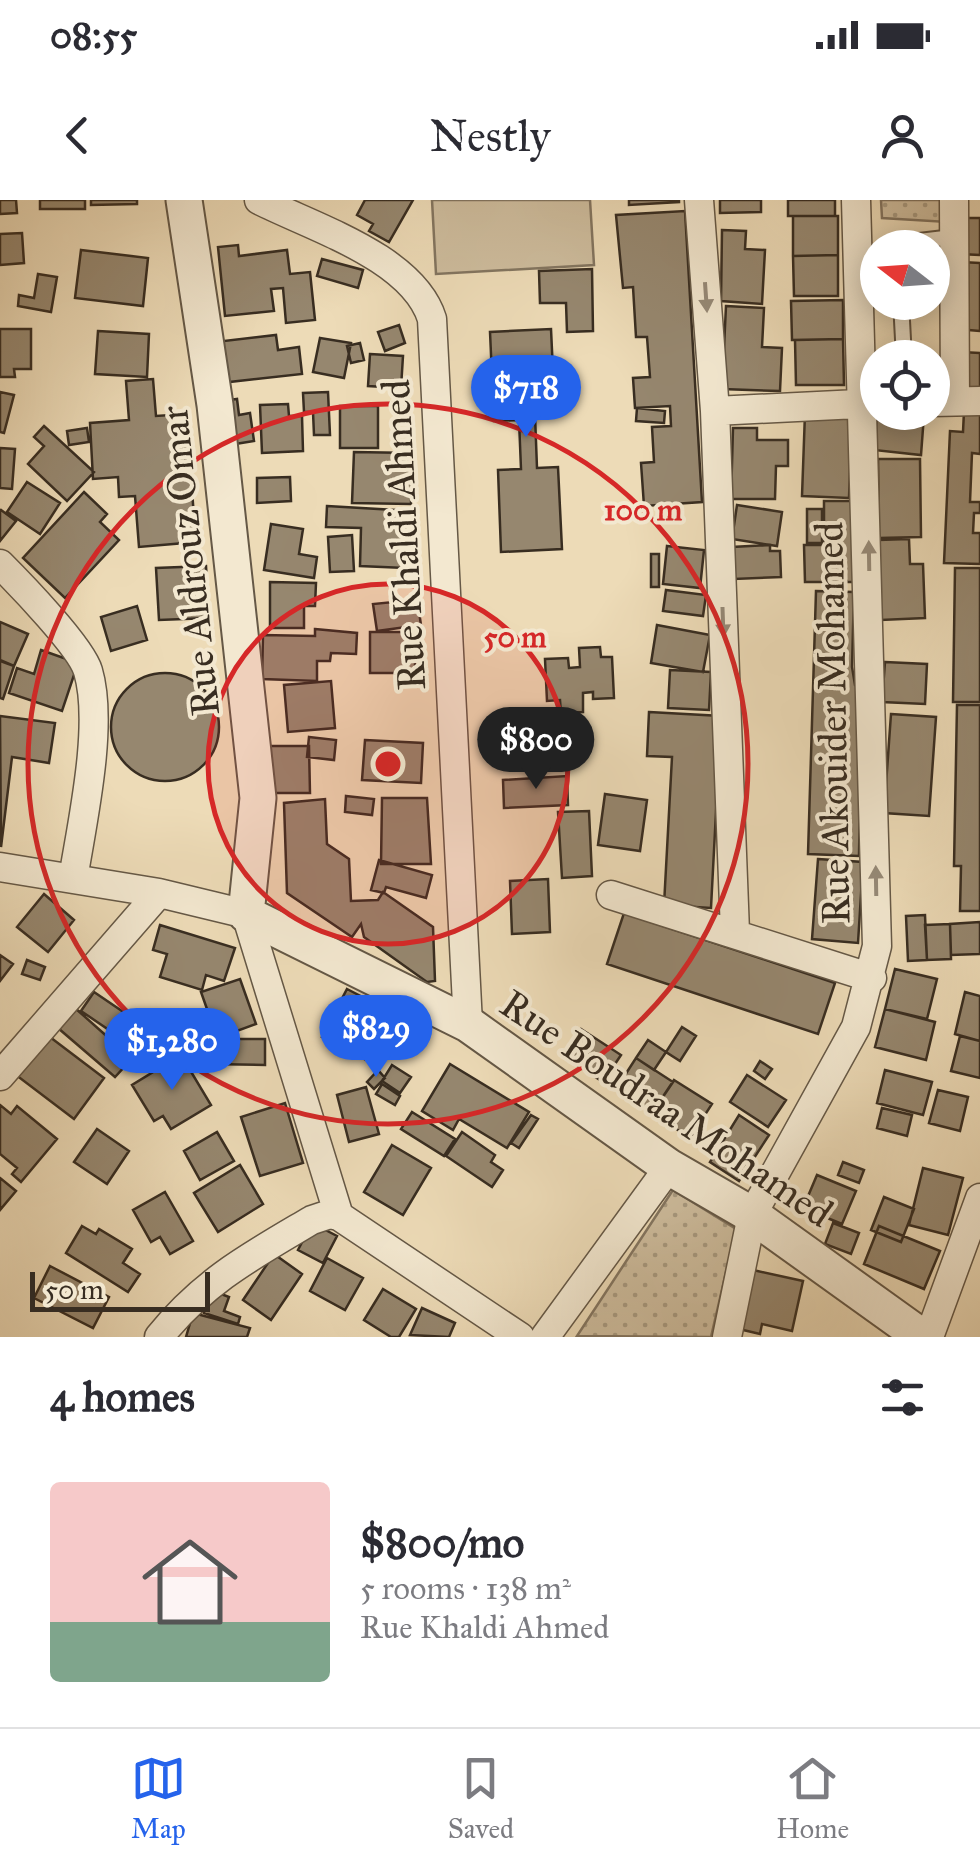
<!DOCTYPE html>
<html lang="en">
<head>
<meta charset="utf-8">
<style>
  body { margin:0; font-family:"IM FELL Great Primer",serif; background:#f7f7f7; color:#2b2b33; height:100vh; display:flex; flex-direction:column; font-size:38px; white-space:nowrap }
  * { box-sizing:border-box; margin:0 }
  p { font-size:32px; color:#7c7c81 }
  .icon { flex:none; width:55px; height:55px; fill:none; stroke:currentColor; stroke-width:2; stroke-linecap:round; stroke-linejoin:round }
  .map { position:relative; height:1137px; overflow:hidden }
  .details { display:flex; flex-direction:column; background:#fff; flex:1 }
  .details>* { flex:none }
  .needle { width:65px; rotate:287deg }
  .tools { position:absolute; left:860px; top:30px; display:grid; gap:20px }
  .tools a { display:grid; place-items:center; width:90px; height:90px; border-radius:50%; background:#fff; box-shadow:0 5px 25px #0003; font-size:50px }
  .scale { position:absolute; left:30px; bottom:25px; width:180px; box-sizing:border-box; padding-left:10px; border:5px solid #382d21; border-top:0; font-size:28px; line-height:35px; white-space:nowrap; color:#382d21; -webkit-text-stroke:8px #f3e8d0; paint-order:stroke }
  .price { position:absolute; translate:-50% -85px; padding:0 22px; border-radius:35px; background:#2563eb; color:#fff; font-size:32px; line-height:65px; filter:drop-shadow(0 2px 5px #0008) }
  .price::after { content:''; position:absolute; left:50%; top:60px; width:30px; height:22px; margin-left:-15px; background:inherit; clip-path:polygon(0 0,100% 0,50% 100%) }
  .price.on { background:#222; color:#fff }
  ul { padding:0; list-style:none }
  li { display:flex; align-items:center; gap:30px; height:250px; padding:0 50px }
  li+li { border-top:2px solid #e1e1e2 }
  li span { display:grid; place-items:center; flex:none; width:280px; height:200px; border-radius:10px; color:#555 }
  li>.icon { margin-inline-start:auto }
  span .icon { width:120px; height:120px; fill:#fffc; stroke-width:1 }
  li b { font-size:42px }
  h2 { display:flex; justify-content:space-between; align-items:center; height:120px; padding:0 50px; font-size:42px }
  .status { display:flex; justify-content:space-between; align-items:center; height:70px; padding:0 50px; background:#fff; direction:ltr }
  .status svg { height:28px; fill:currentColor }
  header { display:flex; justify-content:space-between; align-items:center; height:130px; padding:0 50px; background:#fff; font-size:45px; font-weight:600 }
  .tabs { display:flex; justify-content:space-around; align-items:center; height:140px; border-top:2px solid #e1e1e2; background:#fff; font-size:28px; color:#7c7c81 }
  .tabs a { display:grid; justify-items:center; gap:5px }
  .tabs .on { color:#2563eb }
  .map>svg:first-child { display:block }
  .green { fill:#cebd9e; stroke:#837560; stroke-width:2.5 }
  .park { fill:url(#park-dots); stroke:#837560; stroke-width:2.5 }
  .building { fill:#96876f; stroke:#382d21; stroke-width:2.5 }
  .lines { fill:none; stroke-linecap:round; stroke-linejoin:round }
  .service-casing { stroke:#655846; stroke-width:18 }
  .minor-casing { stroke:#655846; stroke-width:31 }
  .tertiary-casing { stroke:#655846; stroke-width:39 }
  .service { stroke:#f3e8d0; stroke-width:14 }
  .minor { stroke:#f3e8d0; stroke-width:28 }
  .tertiary { stroke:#f3e8d0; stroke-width:35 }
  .oneway { fill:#968a78 }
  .ring { fill:none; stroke:#d62828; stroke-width:5 }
  .labels { text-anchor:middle; stroke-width:8; stroke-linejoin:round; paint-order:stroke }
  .street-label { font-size:40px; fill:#382d21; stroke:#f3e8d0 }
  .centre { fill:#d62828; stroke:#f3e8d0; stroke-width:5 }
  .ring-label { font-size:30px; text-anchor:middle; font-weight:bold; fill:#d62828; stroke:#f3e8d0; stroke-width:8; stroke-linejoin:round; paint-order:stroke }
</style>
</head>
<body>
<div class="status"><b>08:55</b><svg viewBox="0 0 49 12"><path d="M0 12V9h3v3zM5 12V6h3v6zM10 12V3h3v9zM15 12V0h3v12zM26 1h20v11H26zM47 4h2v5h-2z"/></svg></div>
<header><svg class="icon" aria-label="back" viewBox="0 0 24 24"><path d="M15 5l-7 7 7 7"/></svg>Nestly<svg class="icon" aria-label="person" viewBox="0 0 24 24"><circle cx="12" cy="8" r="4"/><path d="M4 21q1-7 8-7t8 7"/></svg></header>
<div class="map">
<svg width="980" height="1137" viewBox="0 0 980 1137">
  <defs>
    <pattern id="park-dots" width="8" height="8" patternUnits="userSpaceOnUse" patternTransform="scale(2.5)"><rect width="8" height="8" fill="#cebd9e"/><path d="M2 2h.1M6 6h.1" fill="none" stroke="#a89a80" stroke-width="1.8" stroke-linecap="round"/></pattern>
  </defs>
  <rect width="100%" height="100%" fill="#eddbb7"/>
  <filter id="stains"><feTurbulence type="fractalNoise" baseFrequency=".002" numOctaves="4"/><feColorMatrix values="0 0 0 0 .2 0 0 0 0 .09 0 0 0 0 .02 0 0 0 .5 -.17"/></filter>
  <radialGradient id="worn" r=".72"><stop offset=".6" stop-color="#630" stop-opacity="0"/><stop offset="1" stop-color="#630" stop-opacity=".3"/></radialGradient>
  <path class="green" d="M432 0H590L594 65 436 74Z"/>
  <path class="park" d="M881 0H946L947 22 882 18Z
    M673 990 736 1029 711 1137 577 1136Z"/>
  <path class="building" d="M0 0H16L17 13 0 14Z
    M40 0H85V9H40Z
    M91 0H137V4L91 5Z
    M365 0H413L389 42 369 31 373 24 357 15Z
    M629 0H679V2L629 5Z
    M720 0H761V12L720 13Z
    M788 0H835V16H788Z
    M685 11 702 302 644 306 641 263 654 262 652 227 671 226 670 206 635 208 633 178 650 177 647 137H636L633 87 623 88 616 15Z
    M793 16H838V55L793 56Z
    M961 18H980V55L960 54Z
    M722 30 746 31 745 49 765 50 762 104 721 101Z
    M22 33 24 63 0 65V34Z
    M238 45 239 56 287 50 290 74 310 72 315 120 286 123 283 88 271 89 274 111 225 116 218 47Z
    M81 50 148 58 143 106 75 98Z
    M838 55V96H794L793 56Z
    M322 59 363 70 358 88 317 76Z
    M961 62 980 63V131L957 129Z
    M592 69 593 131 567 132 566 103H540L539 71Z
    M38 74 57 77 51 112 18 106 19 95 34 98Z
    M843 100V139L792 140 791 101Z
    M726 106 764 108 762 147 782 148 780 191 722 189Z
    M399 125 405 143 385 151 378 132Z
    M0 129H31V169H14L15 177H0Z
    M551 129 555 214 535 215 537 268 558 267 562 349 501 352 498 270 521 269 519 220 494 221 490 132Z
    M98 131 149 134 147 177 95 174Z
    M276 135 278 150 299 147 302 174 220 183 215 142Z
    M320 138 351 143 344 178 313 172Z
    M843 139 844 185H796L795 140Z
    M360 143 364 160 351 163 347 146Z
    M961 152 980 153V188L959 187Z
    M370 154 403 156 401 188 368 186Z
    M153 179 156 216 186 214 196 342 139 347 135 296 119 297 118 277 93 279 90 223 129 220 126 181Z
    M0 192 14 195 4 233 0 232Z
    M328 192 330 235H314L313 212H304L303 193Z
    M237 199 239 215 250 213 254 241 229 245 222 201Z
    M288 204 289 216H302L303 251 262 253 260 205Z
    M340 206H378V248H340Z
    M637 208 665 211 664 223 636 221Z
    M877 211 924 215 921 255 874 250Z
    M964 211 980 212V254L972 253 970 302H980V313H974L973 333H980V364L944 363 950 231 963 232Z
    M805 213 852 214 849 298 802 296Z
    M44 226 94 272 67 301 28 264 44 246 34 237Z
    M87 228 89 242 69 245 67 231Z
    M733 228H757V240H788V266H776L775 299H731Z
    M0 248 15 249 12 289 0 288Z
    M354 252 412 253 411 304 352 303Z
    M878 259H920L921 337 879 338Z
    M290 277 291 301 257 303V278Z
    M27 282 60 303 40 334 7 312Z
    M84 292 107 314 100 322 119 340 65 398 23 358Z
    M824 301H854L855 382H805L804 345H824Z
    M737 305 782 312 777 346 732 339Z
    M327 306 412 311 405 368 360 366 361 328 326 327Z
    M807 309H822V343H807Z
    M1 310 16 321 0 341V311Z
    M271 324 303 329 299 354 317 357 314 378 264 370Z
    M352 335 354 371 330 372 328 337Z
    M909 339 910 364H923L925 418 881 420 878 340Z
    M770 345V351H780L781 377 734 379 732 347Z
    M667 346 704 350 700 388 663 384Z
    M651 354H659V387H651Z
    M206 366 209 418 159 420 156 368Z
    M955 368H980V502H953Z
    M270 382 316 383 315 406H304V428H270Z
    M666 390 706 395 703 416 663 411Z
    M816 391 854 392 852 467 855 485H862L859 656 808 654Z
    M403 401 404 407 418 405 421 425 377 431 373 404Z
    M137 406 147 440 111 451 101 417Z
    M0 422 28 434 14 466 0 460Z
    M657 425 710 435 703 472 651 463Z
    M315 429 357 433 356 454 331 453 330 461H317V481L262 479 263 435 315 436Z
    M370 432H415V473H370Z
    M600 447 601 457H612L614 498 593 499V492L583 493V512L561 513 560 500 547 501 545 459 568 458 569 468 580 467 579 448Z
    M41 450 78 463 62 511 9 493 17 468 34 474Z
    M0 461 14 466 3 499 0 498Z
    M885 462 927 464 925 504 882 502Z
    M670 470 711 472 709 510 668 508Z
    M111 527a54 54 0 1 1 108 0a54 54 0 1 1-108 0Z
    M331 481 335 528 288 532 284 485Z
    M957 505H980V711H960L961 666H954Z
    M649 512 721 516 711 708 664 705 672 557 647 556Z
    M891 514 936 517 929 616 884 613Z
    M0 516 55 523 49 563 12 557 1 647Z
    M309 537 336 540 334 560 307 557Z
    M365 540 423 543 421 583 362 580Z
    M268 546H309L310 593H268Z
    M567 576 568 605 504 608 503 580Z
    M605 594 647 600 640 651 598 645Z
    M346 596 374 599 372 615 345 612Z
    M382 598H427L431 664H381Z
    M325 599 327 644 349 659 351 701 378 700 383 692 433 727 435 781 427 782 364 737 361 724 352 737 287 693 284 603Z
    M589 611 592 676 562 678 558 612Z
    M818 659 863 662 858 743 812 739Z
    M379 660 432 675 426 698 386 687 384 693 371 690Z
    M548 679 550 732 512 734 510 681Z
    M44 694 74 720 48 752 17 727Z
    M624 713 835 783 818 834 607 764Z
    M925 715 927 760 908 761 906 716Z
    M980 722V754L951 755 950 724Z
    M950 724 951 759 927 760 925 725Z
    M160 725 235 748 224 781 206 775 202 790 160 777 167 754 153 750Z
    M0 755 13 764 0 781Z
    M27 760 45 767 40 780 22 774Z
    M895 769 937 779 927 819 885 809Z
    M240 779 256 824 207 842 197 812 207 809 201 792Z
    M347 789 401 817 376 865 322 837Z
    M94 792 147 828 134 847 81 811Z
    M965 792 980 796V841L955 834Z
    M75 808 120 848 115 854 126 865 115 877 58 828Z
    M885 809 935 822 926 860 875 847Z
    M149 822 171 838 165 846 143 830Z
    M682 827 696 836 680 861 666 852Z
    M581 829 621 855 603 882 563 856Z
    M42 831 104 878 74 919 16 875Z
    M960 836 980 841V878L951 871Z
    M209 839H265V865L209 864Z
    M648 840 666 852 654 870 636 858Z
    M141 842 155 856 143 869 129 854Z
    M181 855 211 905 171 929 163 916 154 921 132 885Z
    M636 858 673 882 652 913 616 889Z
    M760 861 772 869 765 879 754 871Z
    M450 864 529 912 507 948 459 919 453 930 422 911Z
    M392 865 411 877 400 893 382 881Z
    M378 870 385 878 374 889 367 882Z
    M885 870 932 882 923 915 877 903Z
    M747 875 786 900 768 927 730 902Z
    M674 880 712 904 690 938 652 913Z
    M382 884 400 896 395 905 376 894Z
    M366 887 379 934 349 942 337 895Z
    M938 890 968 897 960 931 929 923Z
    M285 903 303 963 260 976 241 917Z
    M0 905 11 914 17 906 57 939 21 982 12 974 17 968 0 954Z
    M882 908 912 915 907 936 877 928Z
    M412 912 455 939 444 956 401 929Z
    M531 915 538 919 519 948 511 943Z
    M739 915 769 935 739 981 710 962Z
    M97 929 129 951 107 984 74 962Z
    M217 932 234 961 200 980 184 951Z
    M462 932 495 955 491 962 503 970 492 987 446 956Z
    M392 945 431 968 403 1015 364 992Z
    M843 962 864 970 859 983 838 975Z
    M240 965 263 1004 218 1032 194 993Z
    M923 968 963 978 948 1035 909 1025Z
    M817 975 856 991 842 1024 803 1008Z
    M0 978 16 991 0 1010Z
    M165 992 193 1041 170 1054 160 1037 151 1042 133 1010Z
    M884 997 914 1009 901 1042 871 1030Z
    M312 1023 337 1036 323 1063 298 1050Z
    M833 1023 859 1033 851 1054 825 1044Z
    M82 1026 96 1034 99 1029 132 1049 123 1063 140 1074 128 1092 66 1053Z
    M879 1026 940 1051 924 1089 864 1064Z
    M274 1054 302 1074 271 1120 243 1100Z
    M327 1058 363 1078 345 1110 310 1091Z
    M50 1066 109 1097 93 1128 34 1098Z
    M753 1070 803 1081 792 1131 762 1124 760 1134 739 1129Z
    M383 1089 416 1109 399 1137H391L364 1120Z
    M211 1090 229 1097 224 1111 240 1117 238 1124 204 1113Z
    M422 1108 455 1123 449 1137 410 1135Z
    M193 1113 250 1128 247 1137H186Z"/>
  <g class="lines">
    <g class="service-casing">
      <path id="service" d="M900 48 902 43 953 37
        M901 102 904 158"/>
    </g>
    <g class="minor-casing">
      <path id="minor" d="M259 0C315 28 413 58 432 119L468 824
        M699 0 715 211 735 732
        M954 0 955 201
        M932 202 980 201
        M715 211 878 203
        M0 364C20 384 81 447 88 471 104 525 82 623 73 679
        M0 667 159 693
        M611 695 872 778
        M0 876 159 693 246 714 339 1016 520 1137
        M159 1137C204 1081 251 1056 312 1020L330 1014 339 1016
        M545 1137 669 967
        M727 1137 752 1015 856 827 877 746 856 0
        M929 1137 980 998"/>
    </g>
    <g class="tertiary-casing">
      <path id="tertiary" d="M184 0 215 205 258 598 246 714 468 824 669 967 752 1015 922 1137"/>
    </g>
    <use href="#service" class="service"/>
    <use href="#minor" class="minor"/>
    <use href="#tertiary" class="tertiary"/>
  </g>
  <defs><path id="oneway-solid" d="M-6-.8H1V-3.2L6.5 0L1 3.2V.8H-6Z" transform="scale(2.5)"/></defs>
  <g class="oneway">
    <use href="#oneway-solid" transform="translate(706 97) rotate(86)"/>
    <use href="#oneway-solid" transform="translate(869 356) rotate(-91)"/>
    <use href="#oneway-solid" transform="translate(723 422) rotate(88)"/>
    <use href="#oneway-solid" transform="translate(876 681) rotate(-91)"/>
  </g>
  <circle cx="388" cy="564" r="180" fill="#d62828" fill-opacity=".12"/>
  <g class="ring">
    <circle cx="388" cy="564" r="180"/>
    <circle cx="388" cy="564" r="360"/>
  </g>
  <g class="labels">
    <g class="street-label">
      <text transform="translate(403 335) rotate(-93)" y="14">Rue Khaldi Ahmed</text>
      <text transform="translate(189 361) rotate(-96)" y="14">Rue Aldrouz Omar</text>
      <text transform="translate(832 523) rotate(-91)" y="14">Rue Akouider Mohamed</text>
      <text transform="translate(667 908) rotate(34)" y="14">Rue Boudraa Mohamed</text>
    </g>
  </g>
  <circle cx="388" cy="564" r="15" class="centre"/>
  <g class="ring-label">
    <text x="643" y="320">100 m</text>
    <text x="515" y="447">50 m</text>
  </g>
  <rect width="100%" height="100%" filter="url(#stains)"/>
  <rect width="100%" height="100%" fill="url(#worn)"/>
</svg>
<div class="tools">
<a><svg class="needle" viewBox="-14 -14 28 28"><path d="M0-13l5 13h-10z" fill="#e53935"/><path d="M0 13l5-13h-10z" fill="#7c7c81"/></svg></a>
<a><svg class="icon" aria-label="locate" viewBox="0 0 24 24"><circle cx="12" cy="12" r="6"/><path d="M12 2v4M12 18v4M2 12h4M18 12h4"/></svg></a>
</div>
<div class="scale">50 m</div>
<b class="price" style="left:526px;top:240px">$718</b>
<b class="price on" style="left:536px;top:592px">$800</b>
<b class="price" style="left:376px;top:880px">$829</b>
<b class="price" style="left:172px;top:893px">$1,280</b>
</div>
<section class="details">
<h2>4 homes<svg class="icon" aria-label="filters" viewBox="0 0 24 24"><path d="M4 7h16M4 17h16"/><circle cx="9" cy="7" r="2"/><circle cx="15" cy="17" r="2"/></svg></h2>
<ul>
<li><span style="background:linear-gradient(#f6c9c9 70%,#7fa58c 0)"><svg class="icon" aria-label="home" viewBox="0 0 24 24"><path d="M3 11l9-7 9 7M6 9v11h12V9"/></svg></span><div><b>$800/mo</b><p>5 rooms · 138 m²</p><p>Rue Khaldi Ahmed</p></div></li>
</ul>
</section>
<nav class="tabs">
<a class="on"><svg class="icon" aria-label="map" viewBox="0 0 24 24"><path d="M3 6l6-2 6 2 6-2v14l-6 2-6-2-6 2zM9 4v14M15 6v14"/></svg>Map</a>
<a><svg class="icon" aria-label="saved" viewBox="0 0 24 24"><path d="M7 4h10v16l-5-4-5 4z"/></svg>Saved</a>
<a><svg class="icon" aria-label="home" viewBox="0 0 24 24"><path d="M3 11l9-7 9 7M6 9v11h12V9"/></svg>Home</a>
</nav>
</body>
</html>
